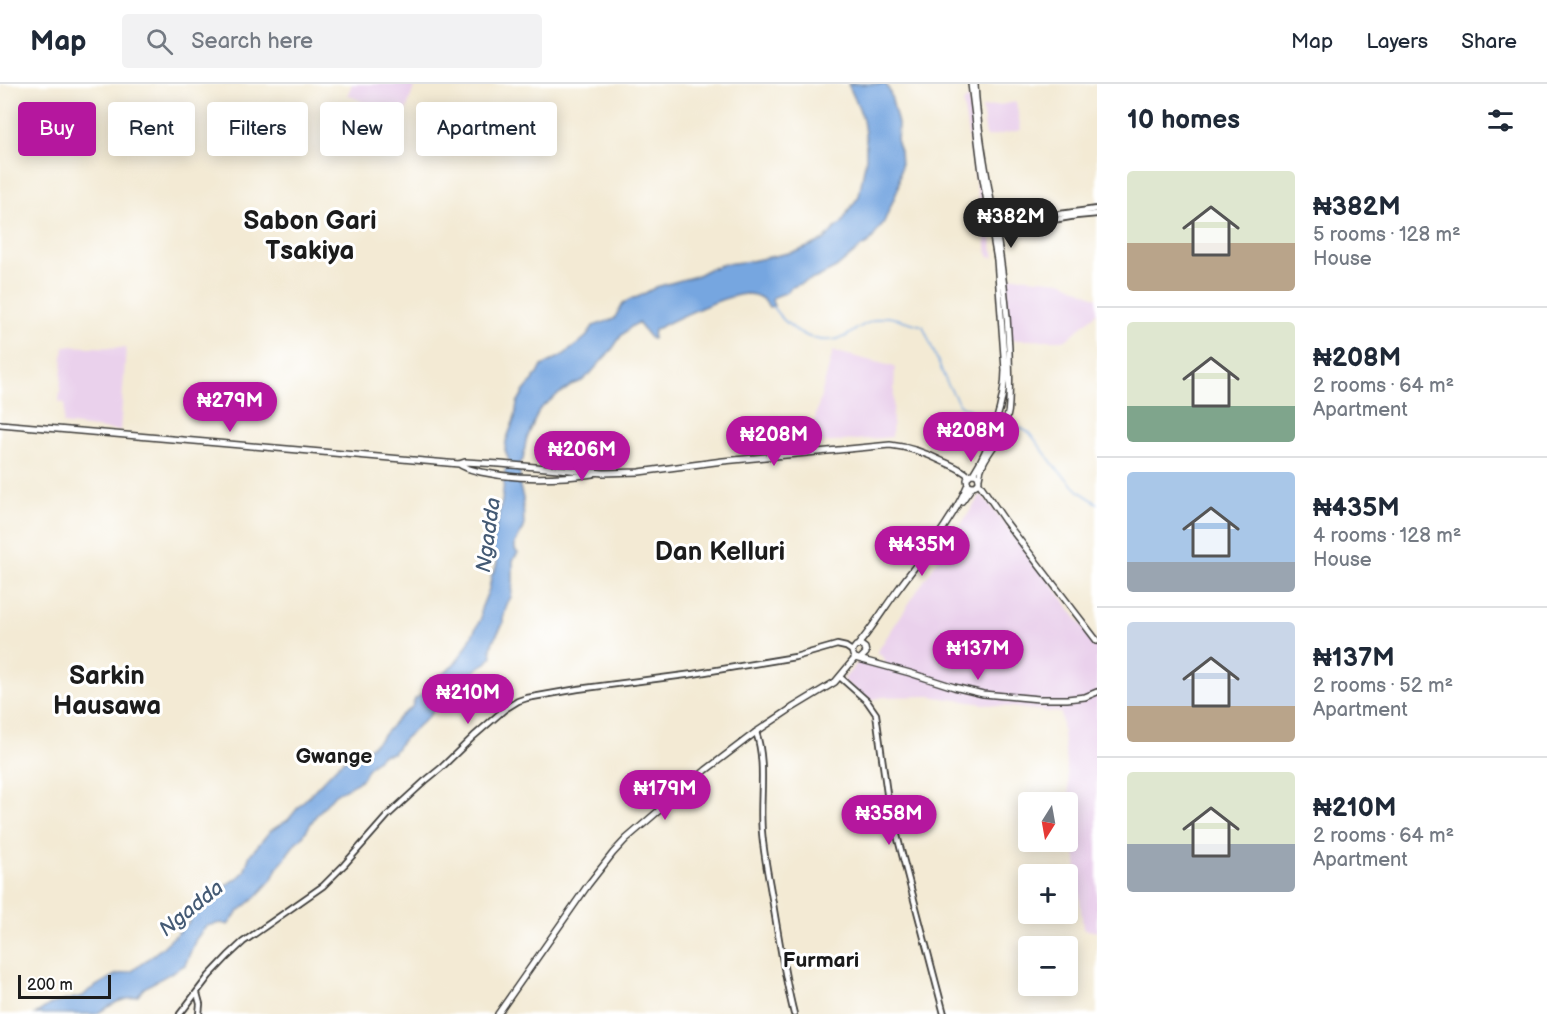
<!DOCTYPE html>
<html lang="en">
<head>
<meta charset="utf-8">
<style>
  body { margin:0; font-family:"Balsamiq Sans",sans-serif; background:#f2f2f3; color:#1f2937; height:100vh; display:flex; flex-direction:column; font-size:22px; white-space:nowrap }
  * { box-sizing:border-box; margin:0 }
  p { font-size:20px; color:#747a83 }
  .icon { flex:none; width:33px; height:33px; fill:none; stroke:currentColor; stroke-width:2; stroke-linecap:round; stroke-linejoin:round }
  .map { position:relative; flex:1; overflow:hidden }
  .side { display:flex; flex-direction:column; background:#fff; width:450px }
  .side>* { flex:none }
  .banner { position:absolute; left:18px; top:18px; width:570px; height:54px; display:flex; gap:12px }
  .needle { width:39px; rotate:191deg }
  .tools { position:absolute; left:1018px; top:708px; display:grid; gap:12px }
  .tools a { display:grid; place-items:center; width:60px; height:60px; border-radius:6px; background:#fff; box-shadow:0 3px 15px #0003; font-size:30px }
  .scale { position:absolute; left:18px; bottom:15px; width:93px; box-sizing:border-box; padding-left:6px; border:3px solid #1c1c1c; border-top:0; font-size:16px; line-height:21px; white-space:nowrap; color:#1c1c1c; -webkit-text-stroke:4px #fff; paint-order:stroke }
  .price { position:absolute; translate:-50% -51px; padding:0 14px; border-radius:21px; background:#b5179e; color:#fff; font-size:20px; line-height:39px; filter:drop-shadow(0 2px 3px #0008) }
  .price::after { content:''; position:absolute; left:50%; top:36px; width:18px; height:14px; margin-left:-9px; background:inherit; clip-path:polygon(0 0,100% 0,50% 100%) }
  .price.on { background:#222; color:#fff }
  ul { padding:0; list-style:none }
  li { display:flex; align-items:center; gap:18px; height:150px; padding:0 30px }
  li+li { border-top:2px solid #e0e1e3 }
  li span { display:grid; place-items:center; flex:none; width:168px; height:120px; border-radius:6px; color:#555 }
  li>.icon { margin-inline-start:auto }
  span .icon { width:72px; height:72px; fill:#fffc; stroke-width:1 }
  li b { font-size:26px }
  h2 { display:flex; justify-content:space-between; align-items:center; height:72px; padding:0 30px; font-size:26px }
  .chip { padding:0 21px; border-radius:6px; background:#fff; box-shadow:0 3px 15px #0003; font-size:21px; line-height:54px }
  .chip.on { background:#b5179e; color:#fff }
  header { display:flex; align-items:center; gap:36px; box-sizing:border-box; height:84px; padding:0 30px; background:#fff; border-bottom:2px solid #e0e1e3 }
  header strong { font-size:28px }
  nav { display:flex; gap:33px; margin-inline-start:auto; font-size:21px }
  .search { width:420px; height:54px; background:#f2f2f3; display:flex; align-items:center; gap:15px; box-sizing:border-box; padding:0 21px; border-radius:6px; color:#747a83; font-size:22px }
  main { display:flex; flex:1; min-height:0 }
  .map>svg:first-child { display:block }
  .built { fill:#ead1ec }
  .water { fill:#76a6e0; stroke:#49617e; stroke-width:1.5 }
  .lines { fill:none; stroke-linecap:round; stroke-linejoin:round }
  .stream { stroke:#76a6e0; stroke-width:1.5 }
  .tertiary-casing { stroke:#3c3b38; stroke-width:8 }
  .secondary-casing { stroke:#3c3b38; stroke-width:8 }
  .tertiary { stroke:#fff; stroke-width:4.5 }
  .secondary { stroke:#fff; stroke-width:5 }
  .labels { text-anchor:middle; stroke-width:6; stroke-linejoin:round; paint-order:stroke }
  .water-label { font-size:21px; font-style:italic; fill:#445a74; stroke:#fff }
  .neighbourhood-label { font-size:21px; font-weight:bold; fill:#1c1c1c; stroke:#fff }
  .district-label { font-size:26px; font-weight:bold; fill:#1c1c1c; stroke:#fff }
</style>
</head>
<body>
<header>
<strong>Map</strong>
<div class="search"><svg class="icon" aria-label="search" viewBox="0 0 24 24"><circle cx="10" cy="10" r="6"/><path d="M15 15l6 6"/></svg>Search here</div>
<nav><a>Map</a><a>Layers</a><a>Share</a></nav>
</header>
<main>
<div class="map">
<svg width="1097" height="930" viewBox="0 0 1097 930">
  <rect width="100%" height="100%" fill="#fff"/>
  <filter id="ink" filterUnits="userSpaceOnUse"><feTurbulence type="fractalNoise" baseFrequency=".0167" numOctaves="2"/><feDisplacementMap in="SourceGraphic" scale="12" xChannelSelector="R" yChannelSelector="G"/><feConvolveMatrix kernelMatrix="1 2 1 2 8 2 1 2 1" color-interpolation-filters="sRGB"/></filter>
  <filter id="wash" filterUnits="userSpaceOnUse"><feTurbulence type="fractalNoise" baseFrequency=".008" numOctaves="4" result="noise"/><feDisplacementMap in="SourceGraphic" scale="24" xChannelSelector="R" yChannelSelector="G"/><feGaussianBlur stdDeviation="1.35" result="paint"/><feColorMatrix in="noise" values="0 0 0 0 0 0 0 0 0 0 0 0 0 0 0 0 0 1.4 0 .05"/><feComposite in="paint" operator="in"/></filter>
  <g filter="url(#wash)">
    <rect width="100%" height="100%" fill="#f3ead4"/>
    <path class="built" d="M352 0H415L403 36 350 12H347Z
      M969 13 981 93 994 174 988 172 963 19Z
      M1016 18 1021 46 986 53 982 24Z
      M1004 192 1061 197 1097 214V229L1066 256H1009Z
      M64 262 126 264 120 347 63 340 65 319 59 318Z
      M833 267 895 283 892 353 808 360Z
      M981 410 1032 473 1097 562V848L1083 845 1061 629 984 620 929 612 883 613 867 617 843 596 859 577 885 580V575L877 568Z"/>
    <path class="water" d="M848 0H886L890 8 898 40 897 59 900 67 901 81 898 105 884 138 869 159 861 163 836 184 816 194 807 197 790 204 788 208 774 213 772 216 774 222 769 223C764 214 756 210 746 210 725 211 678 234 658 244L654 245 653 255H651L638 239 632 242 621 252 613 264 590 290 582 297 572 301 564 307 557 311 539 326 526 357 523 376 520 379V403L523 414 524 444 515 459V466L518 469 513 476V500L511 513 507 520 503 535V540L493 557 491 565 492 572 486 579 479 583 467 596 440 619 430 631 401 658 393 669 382 671 367 685 363 693 357 699 335 710 315 733 301 755 297 757 288 769 285 775 277 784 272 795 256 813 238 828 228 841 221 839 206 842 196 855 185 881 144 904 138 912 117 918 96 930H35L51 920 83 912 89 906 115 891 132 887 163 863 188 839 200 822 229 799 239 793 244 788 250 771 270 747 288 736 301 720 339 680 349 673 363 668 378 657 401 631 412 623 415 615 431 604 440 596 442 590 446 588 457 577 466 563 481 534V525L489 505 492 490 495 486 497 479 492 466V460L502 417 505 386 508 383 509 377 505 366 506 357 515 333 517 319 524 307 534 295V293L538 290 542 282 563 271 579 259 587 252 593 242 614 235 623 219 633 214 638 213 656 203 696 192 707 186 724 180 751 177 798 167 824 156 835 144 842 139 847 129 859 112 866 74V56L863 36 859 24Z"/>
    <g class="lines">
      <path class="stream" d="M772 222C788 245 815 264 844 253 850 251 854 246 860 243 865 240 881 233 886 233 895 233 914 240 923 242L946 297 959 320 975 329 995 334
        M1008 338 1030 349 1056 384 1080 408 1097 419"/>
    </g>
  </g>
  <g filter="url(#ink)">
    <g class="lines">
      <g class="tertiary-casing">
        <path id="tertiary" d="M993 139 1097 125
          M995 146 1076 132 1097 130
          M840 593 867 617 876 630 888 717 944 930
          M756 648C767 680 759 715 762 748 764 774 770 800 774 826 780 861 785 895 794 930
          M197 909 200 920 199 930
          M180 930 209 892 228 872 243 858 323 802 344 781 388 731 425 697 441 684 474 652 505 625 518 617 527 614 578 605 693 590 795 573 837 561 846 563 852 567"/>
      </g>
      <g class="secondary-casing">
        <path id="secondary" d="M971 0 982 89 997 176 1005 286C1005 317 990 364 973 390
          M975 0C978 58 992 115 1000 172 1007 219 1011 271 1009 319 1009 330 1005 344 999 354 991 368 981 377 979 394
          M0 340 459 380 465 378 500 380 604 389
          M459 380C466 385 473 386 481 388 518 396 556 395 593 390
          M602 389 639 388 723 377 890 361C910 363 926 369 944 378 953 382 962 385 969 392
          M967 396a6 6 0 1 1 12 0a6 6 0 1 1-12 0Z
          M979 399 1005 437 1097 557
          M962 417 972 403
          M858 561C873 543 885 523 899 504 923 471 952 438 968 400
          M861 574 866 569 865 564 861 561 856 562 852 567 853 571 855 574 910 589 954 603 983 610 1039 615H1067L1085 613 1097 608
          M498 930 588 801 613 769 626 755 706 686 756 648 792 624 835 598 855 574"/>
      </g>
      <use href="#tertiary" class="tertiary"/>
      <use href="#secondary" class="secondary"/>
    </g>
  </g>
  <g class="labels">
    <g class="water-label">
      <text transform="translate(488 451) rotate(-82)" y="7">Ngadda</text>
      <text transform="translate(191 824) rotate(-39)" y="7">Ngadda</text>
    </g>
    <g class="neighbourhood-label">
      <text x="334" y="679">Gwange</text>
      <text x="821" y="883">Furmari</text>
    </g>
    <g class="district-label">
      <text x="310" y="145">Sabon Gari<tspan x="310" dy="30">Tsakiya</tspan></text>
      <text x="720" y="476">Dan Kelluri</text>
      <text x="107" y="600">Sarkin<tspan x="107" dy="30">Hausawa</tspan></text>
    </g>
  </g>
</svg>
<div class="tools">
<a><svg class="needle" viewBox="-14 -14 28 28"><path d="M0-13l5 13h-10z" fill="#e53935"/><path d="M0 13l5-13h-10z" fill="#747a83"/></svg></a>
<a>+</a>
<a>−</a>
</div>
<div class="scale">200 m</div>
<b class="price on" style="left:1011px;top:165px">₦382M</b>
<b class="price" style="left:230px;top:349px">₦279M</b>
<b class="price" style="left:971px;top:379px">₦208M</b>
<b class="price" style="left:774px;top:383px">₦208M</b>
<b class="price" style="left:582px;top:398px">₦206M</b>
<b class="price" style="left:922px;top:493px">₦435M</b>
<b class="price" style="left:978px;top:597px">₦137M</b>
<b class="price" style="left:468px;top:641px">₦210M</b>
<b class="price" style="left:665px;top:737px">₦179M</b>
<b class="price" style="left:889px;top:762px">₦358M</b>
<div class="banner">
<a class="chip on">Buy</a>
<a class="chip">Rent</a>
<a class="chip">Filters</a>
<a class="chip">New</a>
<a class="chip">Apartment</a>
</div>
</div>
<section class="side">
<h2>10 homes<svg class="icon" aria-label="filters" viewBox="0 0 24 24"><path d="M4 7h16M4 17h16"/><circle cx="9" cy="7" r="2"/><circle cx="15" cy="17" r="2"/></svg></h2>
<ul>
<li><span style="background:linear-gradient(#dfe7d0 60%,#b9a48a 0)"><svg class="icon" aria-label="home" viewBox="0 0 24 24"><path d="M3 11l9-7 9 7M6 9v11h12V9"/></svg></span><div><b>₦382M</b><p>5 rooms · 128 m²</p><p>House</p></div></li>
<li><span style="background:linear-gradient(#dfe7d0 70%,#7fa58c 0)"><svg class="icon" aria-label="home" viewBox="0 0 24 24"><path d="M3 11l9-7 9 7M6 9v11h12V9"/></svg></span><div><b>₦208M</b><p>2 rooms · 64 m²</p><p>Apartment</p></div></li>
<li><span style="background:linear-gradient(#a9c7e8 75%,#9aa5b1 0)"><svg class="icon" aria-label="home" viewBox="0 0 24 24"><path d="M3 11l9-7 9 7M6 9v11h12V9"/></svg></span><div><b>₦435M</b><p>4 rooms · 128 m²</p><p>House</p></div></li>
<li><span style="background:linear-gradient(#c9d6e8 70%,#b9a48a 0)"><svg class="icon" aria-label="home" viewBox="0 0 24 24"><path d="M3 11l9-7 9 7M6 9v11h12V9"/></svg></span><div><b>₦137M</b><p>2 rooms · 52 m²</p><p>Apartment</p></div></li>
<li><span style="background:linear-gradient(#dfe7d0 60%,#9aa5b1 0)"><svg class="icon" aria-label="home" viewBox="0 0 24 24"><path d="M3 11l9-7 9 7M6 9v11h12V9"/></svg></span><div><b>₦210M</b><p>2 rooms · 64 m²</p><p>Apartment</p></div></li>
</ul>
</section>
</main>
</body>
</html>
